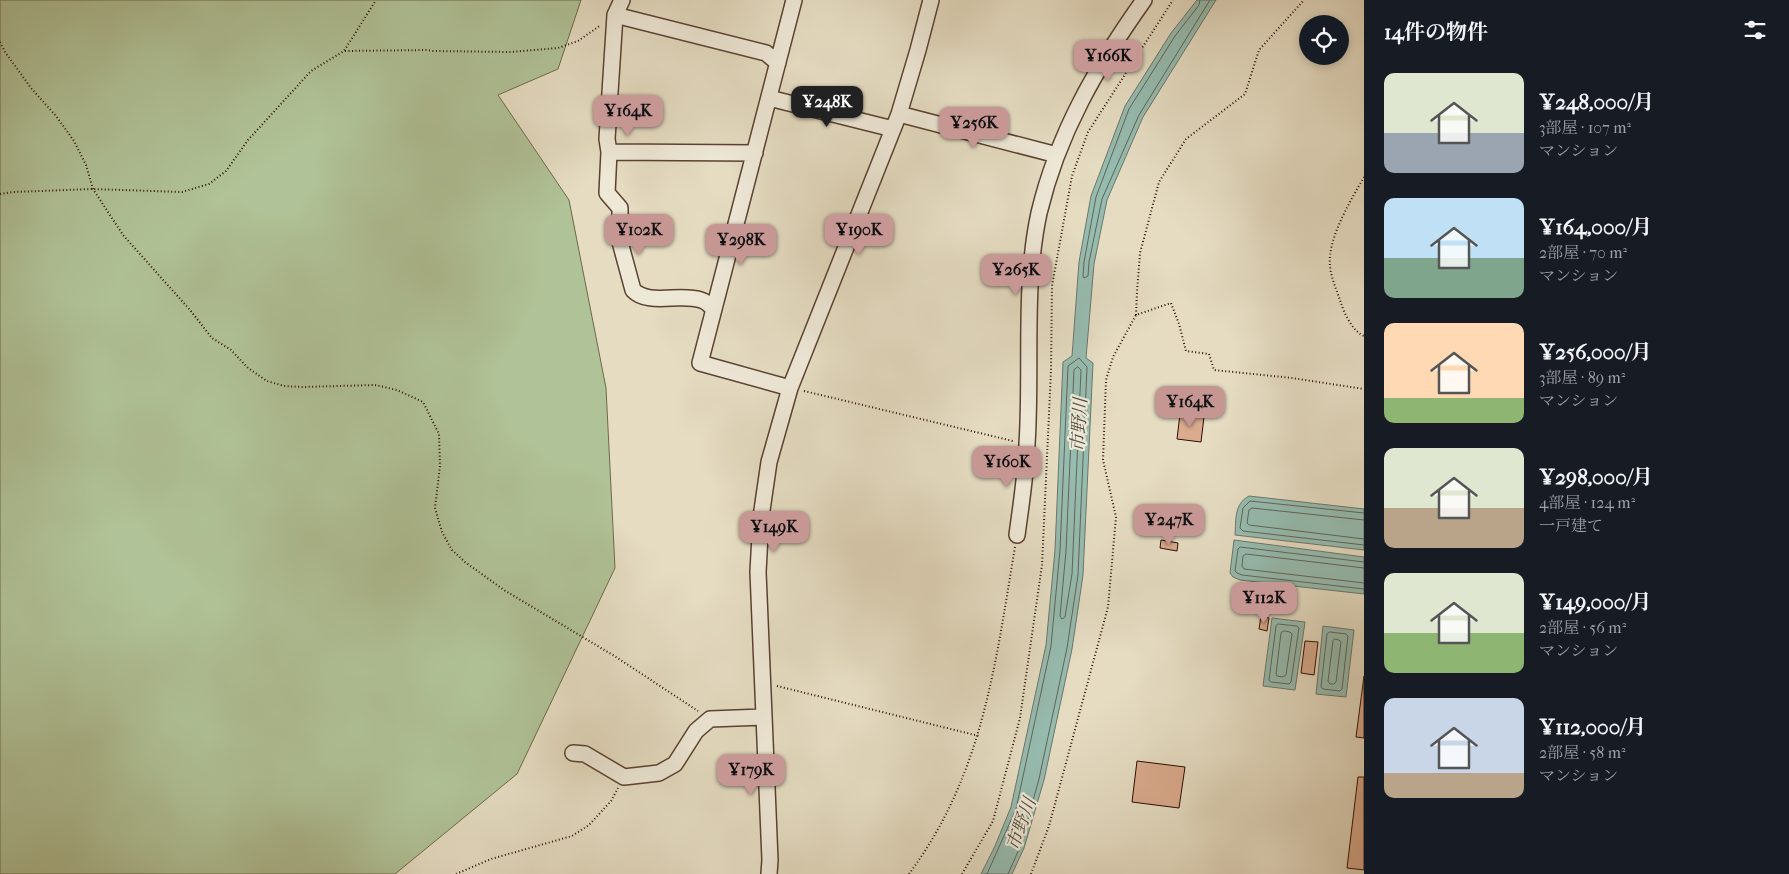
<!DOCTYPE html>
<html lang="ja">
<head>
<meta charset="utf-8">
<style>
  body { margin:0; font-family:"IM FELL French Canon","Noto Serif JP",serif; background:#20242c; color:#f1f3f6; height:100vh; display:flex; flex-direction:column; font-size:19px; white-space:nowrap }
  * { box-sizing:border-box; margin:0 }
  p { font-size:16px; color:#9ea1a6 }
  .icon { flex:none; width:28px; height:28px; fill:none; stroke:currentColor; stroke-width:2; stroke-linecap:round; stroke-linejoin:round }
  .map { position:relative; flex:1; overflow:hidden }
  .side { display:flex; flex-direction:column; background:#171b24; width:425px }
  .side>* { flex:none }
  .controls { position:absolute; left:1299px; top:15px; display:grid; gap:10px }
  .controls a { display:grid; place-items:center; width:50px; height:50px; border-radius:50%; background:#171b24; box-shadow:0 2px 8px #0003; font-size:25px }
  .price { position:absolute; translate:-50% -42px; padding:0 11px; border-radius:10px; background:#c59692; color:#111; font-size:16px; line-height:32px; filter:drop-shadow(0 1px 2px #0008) }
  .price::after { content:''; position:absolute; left:50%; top:30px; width:15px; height:11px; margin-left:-8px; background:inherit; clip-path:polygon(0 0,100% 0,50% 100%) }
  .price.active { background:#222; color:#fff }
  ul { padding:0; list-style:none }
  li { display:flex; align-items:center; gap:15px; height:125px; padding:0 20px }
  li span { display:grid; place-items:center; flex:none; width:140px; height:100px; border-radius:10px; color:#555 }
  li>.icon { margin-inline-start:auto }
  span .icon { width:60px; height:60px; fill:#fffc; stroke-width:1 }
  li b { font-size:21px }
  h2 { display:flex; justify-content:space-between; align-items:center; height:60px; padding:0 20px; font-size:21px }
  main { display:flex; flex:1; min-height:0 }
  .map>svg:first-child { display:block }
  .green { fill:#b0c297; stroke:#6e684c }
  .water { fill:#96bcb0; stroke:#6c766a }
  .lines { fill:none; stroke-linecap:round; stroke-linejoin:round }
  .shore { stroke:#616458; stroke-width:1 }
  .building { fill:#daab8e; stroke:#2c0d00 }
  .minor-casing { stroke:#5a4130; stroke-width:18 }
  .path { stroke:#2c0d00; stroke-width:2; stroke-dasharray:1 2.5; stroke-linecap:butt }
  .minor { stroke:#eee8d7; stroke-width:15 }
  .labels { text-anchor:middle; stroke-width:4.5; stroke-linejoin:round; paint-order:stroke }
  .water-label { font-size:18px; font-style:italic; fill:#514a3e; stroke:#eee8d7 }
</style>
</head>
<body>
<main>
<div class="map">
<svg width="1364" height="874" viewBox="0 0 1364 874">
  <rect width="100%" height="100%" fill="#e5dcc2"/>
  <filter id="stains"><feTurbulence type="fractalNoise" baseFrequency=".004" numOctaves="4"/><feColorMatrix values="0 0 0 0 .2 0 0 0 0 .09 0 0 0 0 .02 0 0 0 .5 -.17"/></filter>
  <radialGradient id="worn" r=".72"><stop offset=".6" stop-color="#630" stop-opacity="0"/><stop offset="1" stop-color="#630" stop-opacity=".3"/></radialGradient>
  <path class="green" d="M0 0H581L558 69 498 95 569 200 606 388 615 568 517 774 395 874H0Z"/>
  <path class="water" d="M1197 0H1216L1143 117 1107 200 1094 264 1086 358 1093 363 1083 575 1072 649 1044 780 1024 848 1012 874H981L995 846 1011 807 1046 645 1055 550 1063 362 1072 356 1079 262 1091 196 1125 106 1171 33Z
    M1249 496 1364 509V550L1235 535C1236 520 1234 504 1249 496Z
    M1234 540 1364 557V594L1240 580 1233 577 1230 573Z
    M1272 618 1305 622 1295 690 1263 686Z
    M1323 626 1354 630 1346 697 1316 694Z"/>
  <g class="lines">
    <path class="shore" d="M1200 0 1199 5 1175 36 1129 109 1096 197 1084 262 1083 276 1084 278 1088 276 1089 262 1102 199 1139 115 1210 0
      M1078 367 1081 370 1072 574 1065 617 1062 619 1060 616 1066 551 1074 370Z
      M1364 513 1250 501 1243 508 1240 528 1243 531 1364 545
      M1364 520 1252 508 1249 510 1247 523 1249 525 1364 539
      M1364 562 1240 547 1238 549 1235 571 1237 573 1242 575 1364 589
      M1364 568 1246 554 1243 556 1242 566 1244 569 1364 583
      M1278 624 1297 626 1299 628 1291 682 1289 684 1271 682 1269 680 1276 626Z
      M1284 631 1290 632 1292 634 1286 675 1283 677 1277 676 1276 674 1281 633Z
      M1330 632 1346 634 1348 636 1342 689 1340 691 1323 689 1321 687 1327 634Z
      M1335 639 1339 640 1341 642 1336 682 1334 684H1330L1328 681 1333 641Z
      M987 874 1016 809 1051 646 1060 550 1068 366 1079 358 1087 367 1078 575 1067 648 1039 779 1020 847 1008 874"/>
  </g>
  <path class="building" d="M1180 414 1204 417 1201 442 1177 439Z
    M1161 540 1178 543 1177 551 1160 548Z
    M1261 616 1269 618 1267 631 1259 629Z
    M1305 641 1318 642 1314 675 1301 673Z
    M1364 676V738L1356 737Z
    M1137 761 1185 767 1179 808 1132 802Z
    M1358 777H1364V870L1347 868Z"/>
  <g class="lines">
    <g class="minor-casing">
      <path id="minor" d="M622 0 615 15 607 139 609 152 755 153
        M615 15 766 53 778 63
        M769 98 893 129
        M899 114 1057 155
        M609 152 607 193 620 208V242L633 290C648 306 680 293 701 300 706 301 710 306 714 309
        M790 388 700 363 794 0
        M1017 535C1021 505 1026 474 1027 444 1032 369 1023 287 1039 213 1058 133 1097 66 1144 0
        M573 753 585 754 624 777 659 773 675 764 696 731 710 719 763 717
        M769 874 770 860 758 572 761 517 769 462 790 388 899 114 918 50 931 0"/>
    </g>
    <path class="path" d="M0 42 5 52 31 88 56 116 74 141 86 165 93 189 123 235 190 310 212 338 231 350 248 368 267 381 284 386 303 387 375 385 397 390 423 402 439 434 440 466 435 508 442 532 452 550 465 562 504 590 616 657 698 711
      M345 51 427 50 433 51 510 52 558 48 578 41 601 25
      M1364 177C1351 200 1327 239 1330 266 1331 278 1337 291 1341 303 1344 313 1353 332 1364 336
      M0 194 13 192 93 189 182 192 209 184 226 171 248 140 311 71 344 51 376 0
      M1136 315 1137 292 1140 253 1159 182 1186 139 1245 94 1259 50 1304 0
      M804 391 1013 441
      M777 686 979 736
      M456 874 491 859 572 836 589 825 611 801 618 788
      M909 874C983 774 995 666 1015 547
      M962 874 993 821 1020 718 1042 565 1051 371 1052 286 1072 176 1088 132 1173 0
      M1031 874 1049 826 1108 607 1116 517 1103 460 1106 380 1113 357 1136 315 1171 303 1179 324 1186 351 1209 354 1214 370 1292 378 1364 389"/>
    <use href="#minor" class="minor"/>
  </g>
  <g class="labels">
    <g class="water-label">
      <text transform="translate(1079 425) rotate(-87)" y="6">市野川</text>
      <text transform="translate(1021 824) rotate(-70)" y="6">市野川</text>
    </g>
  </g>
  <rect width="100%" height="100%" filter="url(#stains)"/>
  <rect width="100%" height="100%" fill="url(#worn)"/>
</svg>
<div class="controls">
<a><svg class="icon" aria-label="locate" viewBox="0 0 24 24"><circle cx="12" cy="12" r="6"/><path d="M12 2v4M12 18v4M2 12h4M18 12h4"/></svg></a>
</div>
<b class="price" style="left:1108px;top:82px">¥166K</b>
<b class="price active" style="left:827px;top:128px">¥248K</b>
<b class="price" style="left:628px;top:137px">¥164K</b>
<b class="price" style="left:974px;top:149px">¥256K</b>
<b class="price" style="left:639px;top:256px">¥102K</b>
<b class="price" style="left:859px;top:256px">¥190K</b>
<b class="price" style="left:741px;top:266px">¥298K</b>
<b class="price" style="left:1016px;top:296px">¥265K</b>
<b class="price" style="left:1190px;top:428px">¥164K</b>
<b class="price" style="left:1007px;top:488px">¥160K</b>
<b class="price" style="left:1169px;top:546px">¥247K</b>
<b class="price" style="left:774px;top:553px">¥149K</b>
<b class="price" style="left:1264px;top:624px">¥112K</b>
<b class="price" style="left:751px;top:796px">¥179K</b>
</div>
<section class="side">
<h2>14件の物件<svg class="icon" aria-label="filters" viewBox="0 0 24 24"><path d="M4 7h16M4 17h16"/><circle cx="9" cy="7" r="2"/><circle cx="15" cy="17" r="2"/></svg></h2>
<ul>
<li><span style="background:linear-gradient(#dfe7d0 60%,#9aa5b1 0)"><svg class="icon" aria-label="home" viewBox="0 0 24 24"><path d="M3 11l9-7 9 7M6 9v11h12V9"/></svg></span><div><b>¥248,000/月</b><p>3部屋 · 107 m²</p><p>マンション</p></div></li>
<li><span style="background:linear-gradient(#bfe0f5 60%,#7fa58c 0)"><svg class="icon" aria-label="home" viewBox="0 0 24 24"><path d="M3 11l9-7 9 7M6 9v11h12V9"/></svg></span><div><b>¥164,000/月</b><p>2部屋 · 70 m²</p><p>マンション</p></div></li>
<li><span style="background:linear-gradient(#ffd9b3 75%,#8fb573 0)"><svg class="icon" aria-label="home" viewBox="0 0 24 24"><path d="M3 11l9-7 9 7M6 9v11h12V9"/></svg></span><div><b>¥256,000/月</b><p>3部屋 · 89 m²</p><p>マンション</p></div></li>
<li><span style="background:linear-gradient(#dfe7d0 60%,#b9a48a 0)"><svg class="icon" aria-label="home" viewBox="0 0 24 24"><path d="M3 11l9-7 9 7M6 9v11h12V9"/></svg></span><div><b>¥298,000/月</b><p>4部屋 · 124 m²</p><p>一戸建て</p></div></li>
<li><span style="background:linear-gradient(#dfe7d0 60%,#8fb573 0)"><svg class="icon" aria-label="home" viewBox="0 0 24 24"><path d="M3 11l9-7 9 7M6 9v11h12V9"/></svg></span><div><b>¥149,000/月</b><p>2部屋 · 56 m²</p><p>マンション</p></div></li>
<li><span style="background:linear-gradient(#c9d6e8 75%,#b9a48a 0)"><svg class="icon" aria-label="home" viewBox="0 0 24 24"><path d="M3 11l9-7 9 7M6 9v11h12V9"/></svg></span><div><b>¥112,000/月</b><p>2部屋 · 58 m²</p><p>マンション</p></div></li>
</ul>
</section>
</main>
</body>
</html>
